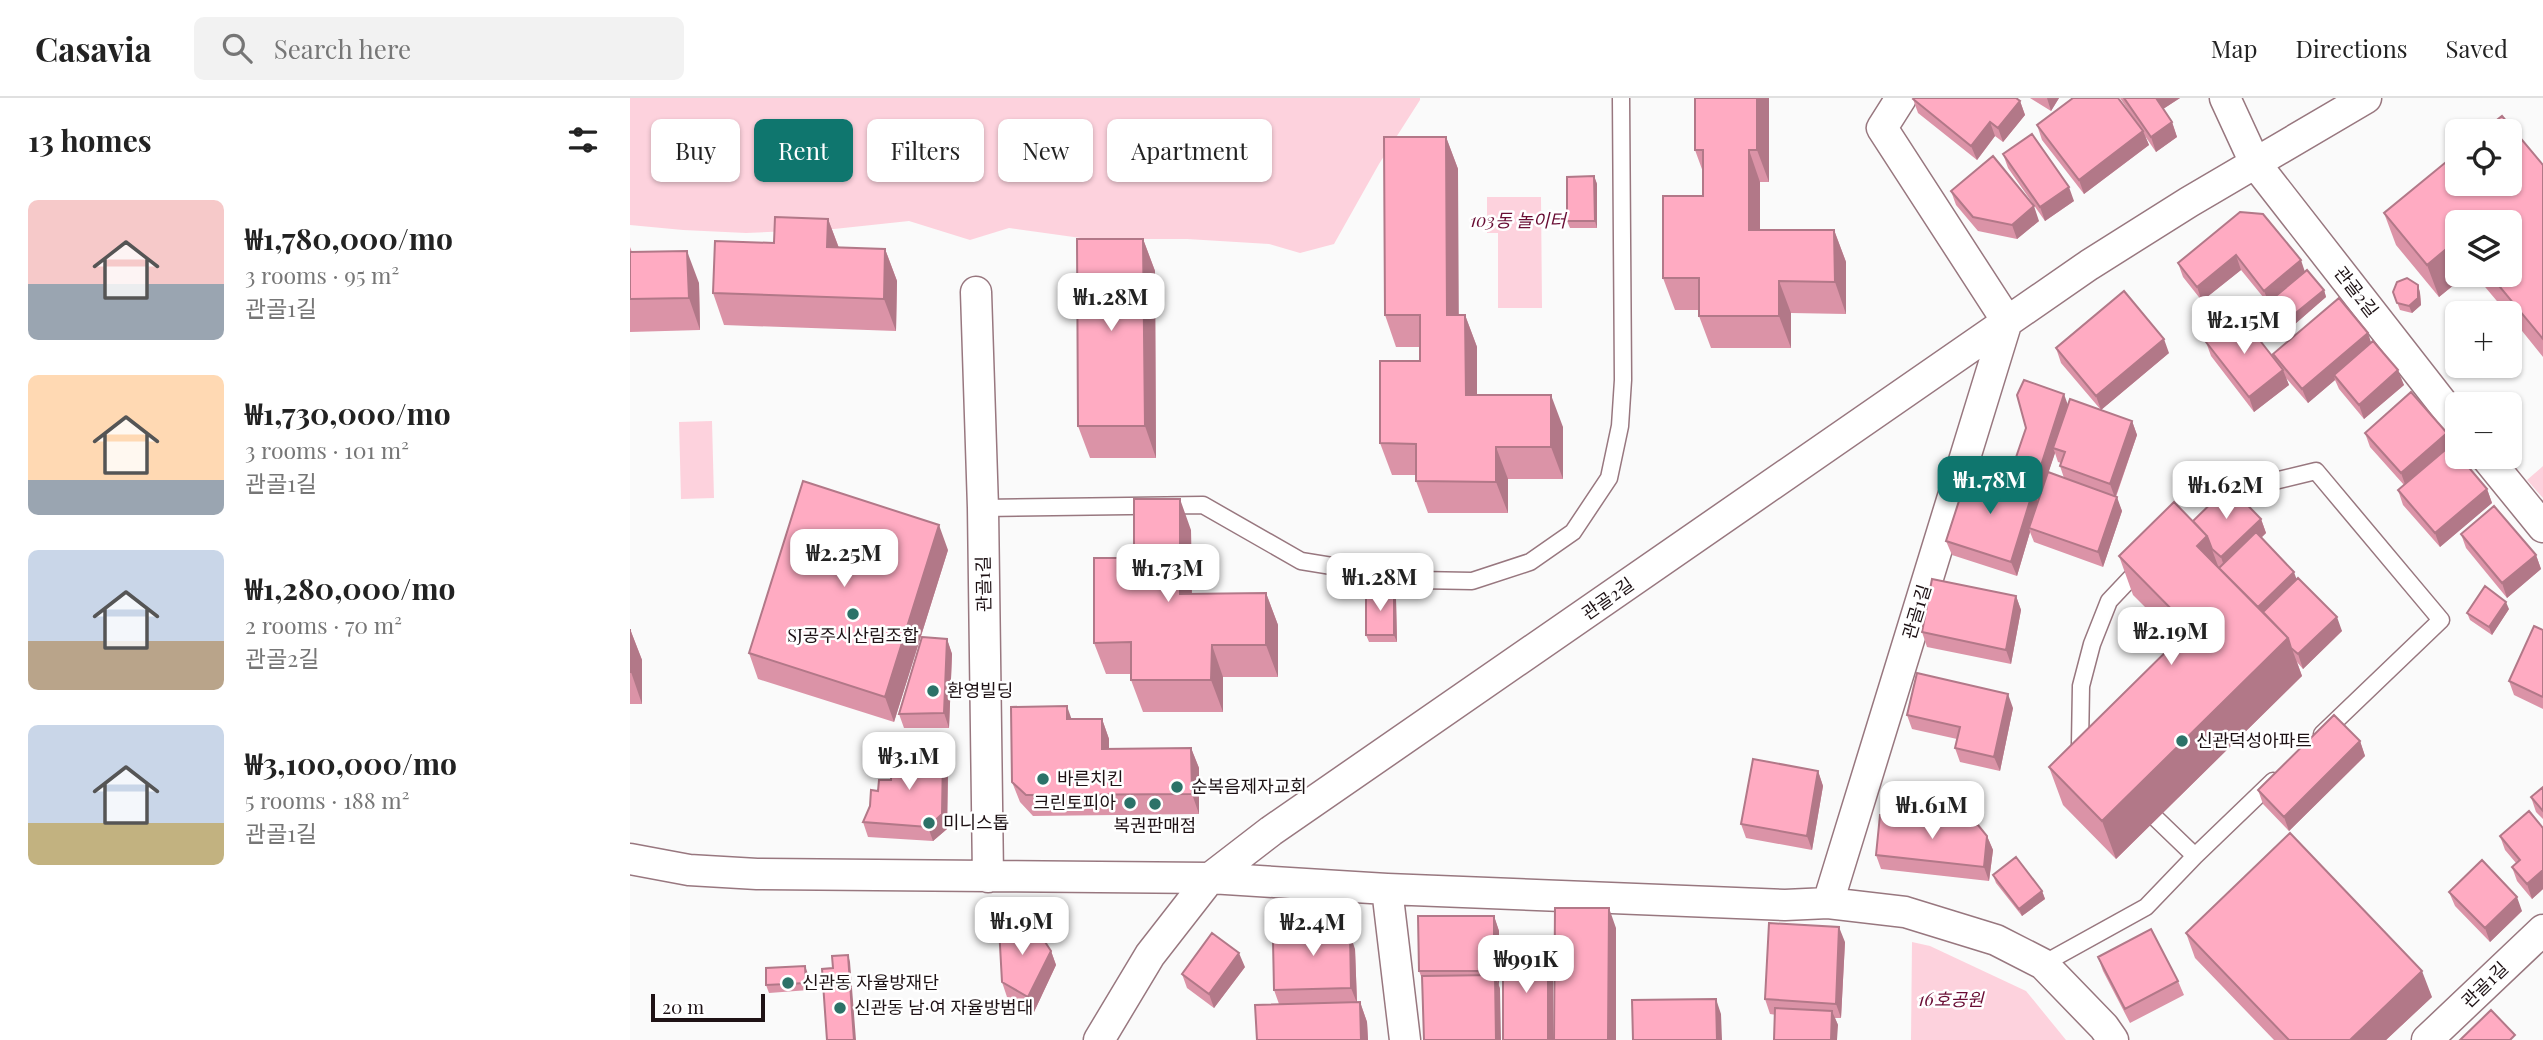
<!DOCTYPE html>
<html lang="en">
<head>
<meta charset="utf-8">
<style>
  body { margin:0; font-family:"Playfair Display","Noto Sans KR",serif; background:#f2f2f2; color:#222; height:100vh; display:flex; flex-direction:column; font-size:26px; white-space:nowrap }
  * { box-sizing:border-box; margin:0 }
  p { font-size:23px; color:#767676 }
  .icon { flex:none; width:38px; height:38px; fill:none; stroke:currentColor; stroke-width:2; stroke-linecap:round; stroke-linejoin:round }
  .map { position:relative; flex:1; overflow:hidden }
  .details { display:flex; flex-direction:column; background:#fff; width:630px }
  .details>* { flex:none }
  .banner { position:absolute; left:21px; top:21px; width:665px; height:63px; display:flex; gap:14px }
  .tools { position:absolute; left:1815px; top:21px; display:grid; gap:14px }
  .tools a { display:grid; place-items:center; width:77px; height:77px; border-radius:10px; background:#fff; box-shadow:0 2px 5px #0004; font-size:35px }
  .scale { position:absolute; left:21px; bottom:18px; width:114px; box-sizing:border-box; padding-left:7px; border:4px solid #1e1215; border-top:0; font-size:19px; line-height:24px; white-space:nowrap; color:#1e1215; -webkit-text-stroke:5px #fff; paint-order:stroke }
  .price { position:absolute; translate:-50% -60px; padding:0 16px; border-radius:14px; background:#fff; color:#222; font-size:23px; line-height:46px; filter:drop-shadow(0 2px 4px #0008) }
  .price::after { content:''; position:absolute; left:50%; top:42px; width:21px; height:16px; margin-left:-10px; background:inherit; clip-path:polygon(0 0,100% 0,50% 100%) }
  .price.active { background:#0f766e; color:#fff }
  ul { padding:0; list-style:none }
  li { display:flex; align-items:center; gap:21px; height:175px; padding:0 28px }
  li span { display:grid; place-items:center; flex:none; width:196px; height:140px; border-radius:10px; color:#555 }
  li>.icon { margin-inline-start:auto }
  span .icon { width:84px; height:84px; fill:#fffc; stroke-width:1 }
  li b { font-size:30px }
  h2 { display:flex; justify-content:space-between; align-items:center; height:84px; padding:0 28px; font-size:30px }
  .tag { padding:0 24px; border-radius:10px; background:#fff; box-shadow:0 2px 5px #0004; font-size:24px; line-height:63px }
  .tag.active { background:#0f766e; color:#fff }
  header { display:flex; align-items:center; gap:42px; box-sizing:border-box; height:98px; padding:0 35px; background:#fff; border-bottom:2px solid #e0e0e0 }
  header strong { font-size:33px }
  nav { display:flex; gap:38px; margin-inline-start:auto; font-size:24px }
  .search { width:490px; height:63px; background:#f2f2f2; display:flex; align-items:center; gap:18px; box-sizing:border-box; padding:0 24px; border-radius:10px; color:#767676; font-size:26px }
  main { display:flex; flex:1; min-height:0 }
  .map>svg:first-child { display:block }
  .green { fill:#fdd2dd }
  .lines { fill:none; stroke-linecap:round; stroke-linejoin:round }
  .lane-casing { stroke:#98777f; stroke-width:19 }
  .street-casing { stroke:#98777f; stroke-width:33 }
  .lane { stroke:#fff; stroke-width:16 }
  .street { stroke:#fff; stroke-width:30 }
  .wall { fill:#db93a7; fill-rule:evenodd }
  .shaded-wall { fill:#b27888 }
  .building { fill:#ffabc2; stroke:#b27888; stroke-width:2 }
  .poi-dot { fill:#2c7268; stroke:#fff; stroke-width:2.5 }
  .labels { text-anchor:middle; stroke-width:5; stroke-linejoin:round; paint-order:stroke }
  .park-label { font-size:18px; font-style:italic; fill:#690d34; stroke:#fff }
  .street-label { font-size:18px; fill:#1e1215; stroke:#fff }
  .poi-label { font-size:18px; fill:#1e1215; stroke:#fff; text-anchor:start }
</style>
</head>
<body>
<header>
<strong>Casavia</strong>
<div class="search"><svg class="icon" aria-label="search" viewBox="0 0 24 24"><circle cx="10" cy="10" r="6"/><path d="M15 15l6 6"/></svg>Search here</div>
<nav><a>Map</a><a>Directions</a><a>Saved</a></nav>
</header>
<main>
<section class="details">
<h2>13 homes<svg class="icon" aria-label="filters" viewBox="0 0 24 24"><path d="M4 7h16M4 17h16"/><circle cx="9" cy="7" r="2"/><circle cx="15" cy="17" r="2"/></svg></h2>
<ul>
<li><span style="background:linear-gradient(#f6c9c9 60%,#9aa5b1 0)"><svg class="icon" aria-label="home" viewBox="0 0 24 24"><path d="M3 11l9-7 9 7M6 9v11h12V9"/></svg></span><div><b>₩1,780,000/mo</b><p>3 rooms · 95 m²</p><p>관골1길</p></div></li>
<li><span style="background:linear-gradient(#ffd9b3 75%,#9aa5b1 0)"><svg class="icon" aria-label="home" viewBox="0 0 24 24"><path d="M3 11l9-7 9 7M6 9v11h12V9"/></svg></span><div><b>₩1,730,000/mo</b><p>3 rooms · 101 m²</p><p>관골1길</p></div></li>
<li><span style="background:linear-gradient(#c9d6e8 65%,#b9a48a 0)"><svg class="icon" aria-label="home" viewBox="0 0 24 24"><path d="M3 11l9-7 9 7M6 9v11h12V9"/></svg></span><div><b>₩1,280,000/mo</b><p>2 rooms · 70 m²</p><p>관골2길</p></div></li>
<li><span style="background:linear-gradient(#c9d6e8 70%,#c2b280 0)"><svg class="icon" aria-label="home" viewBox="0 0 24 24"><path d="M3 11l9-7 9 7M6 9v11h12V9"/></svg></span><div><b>₩3,100,000/mo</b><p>5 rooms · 188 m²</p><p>관골1길</p></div></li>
</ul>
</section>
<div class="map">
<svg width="1913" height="942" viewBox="0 0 1913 942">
  <rect width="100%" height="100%" fill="#fafafa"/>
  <path class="green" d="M0 0H790V2L749 66 704 146 670 155 639 146 557 141H458L379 130 340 142 279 123 204 131 116 135 53 132 0 127Z
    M857 99H911L912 210H868V135H857Z
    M82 323 84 400 51 401 49 324Z
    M1913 368V400L1897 382Z
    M1282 844 1300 848 1396 893 1436 942H1281Z"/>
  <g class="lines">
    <g class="lane-casing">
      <path id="lane" d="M1588 407 1616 390 1686 373 1811 522 1692 636
        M353 410 573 407 671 463 788 482 842 483 900 464 943 434 979 380 990 328 993 282 991 0
        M1457 654 1450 647 1451 588 1462 546 1479 503 1513 467
        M1511 706 1565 758
        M1413 866 1516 809 1565 758 1643 683"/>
    </g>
    <g class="street-casing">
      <path id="street" d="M1595 0 1625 65 1827 324
        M346 194 353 410 358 779
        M1856 359 1913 429
        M0 761 59 772 127 776 580 780 757 791 1155 807 1198 805 1275 814 1366 842 1413 866 1474 929 1483 942
        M757 791 775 942
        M1198 805 1377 223 1252 30 1271 0
        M469 942 520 857 580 780 641 733 1459 167 1559 104 1736 0
        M1797 942 1913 832"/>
    </g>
    <use href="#lane" class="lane"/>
    <use href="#street" class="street"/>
  </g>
  <path class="wall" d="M1065 0H1139V84H1130V132H1204L1216 164V216L1161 215V250H1081L1069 218V212H1045L1033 180 1073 98V74L1065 52Z
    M1400 0H1429L1421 13Z
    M1490 0H1550L1533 11 1542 24 1547 39 1526 54 1515 38 1519 47 1454 96 1412 42 1407 27 1502 18Z
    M1283 1 1390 3 1395 17 1373 44 1365 38 1347 62 1288 15Z
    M816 39 828 71V217H835L847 249V297L933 329V381H878V415H798L786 383V377H762L750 345 790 263V249H766L755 217Z
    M1373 56 1444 103 1415 123 1378 70Z
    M1913 67V259L1880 218V215H1877L1845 177H1880L1827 124V177H1836L1809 199 1766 147 1754 115Z
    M964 78 967 86V130H940L937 123Z
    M1321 93 1409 123 1387 141 1348 133 1326 107Z
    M1610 114 1694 192 1696 199 1665 226 1657 216 1647 225 1638 215 1635 207 1638 205 1611 172 1572 203 1553 179 1548 165Z
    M198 121 209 150 255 151 267 183 266 233 94 227 83 195 144 145Z
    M513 141 525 173 526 360H460L448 328Z
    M0 149 2 154 69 185 70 232 0 234Z
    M1788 187 1790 195 1791 207 1782 215 1770 212 1763 194Z
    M1576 244 1645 262 1643 256 1741 244 1774 287 1734 321 1709 291 1705 282 1678 305 1656 280 1659 287 1624 314 1581 258Z
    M1426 250 1539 255 1471 312 1431 265Z
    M1438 307 1502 323 1507 337 1486 399 1492 413 1473 469 1404 444 1400 434 1387 478 1322 457 1316 443 1384 387 1380 377ZM1425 355 1428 364 1431 365 1430 368 1434 380 1418 375Z
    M1735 335 1822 349 1857 391 1862 405 1810 449 1773 407 1768 392 1774 387 1740 349Z
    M1631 421 1636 435 1631 440 1712 533 1673 571 1667 564 1672 578 1486 761 1433 707 1419 669 1548 542 1503 497 1489 458Z
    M561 432 562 495H636L648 527V579H593V614H513L501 582V576H476L464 545 504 460Z
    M1831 436 1906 457 1911 471 1877 500 1836 450Z
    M318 452 264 624 128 581 119 555Z
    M764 493 766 501 767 544H739L736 537Z
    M1386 498 1391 512 1381 566 1297 549 1292 534Z
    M1879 511 1862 537 1840 522 1837 515Z
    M0 531 12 562V606H0Z
    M1913 532V611L1884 597 1879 583Z
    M317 541 322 556 319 630H274L269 616Z
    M1383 610 1370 673 1330 664 1325 650 1327 641 1282 631 1277 617Z
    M442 621H472L479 641V651L561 650 569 670V716L403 718 390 704 382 684Z
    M1730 643 1735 658 1659 733 1633 706 1628 692Z
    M318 672 317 731 303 743 238 739 233 724 248 693 261 682Z
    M1188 673 1193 688 1182 752 1116 740 1111 726Z
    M1913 689V721L1906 714 1901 699Z
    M1913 730V791L1902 801 1887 783 1882 769 1886 765 1875 752 1870 738Z
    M1357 738 1363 752 1359 783 1251 771 1246 757Z
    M1363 777 1412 793 1415 801 1392 818 1366 785Z
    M1819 794 1892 813 1860 844 1825 808Z
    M864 818 869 833V887L870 891 793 883 789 873Z
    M1556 835 1802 899 1756 942H1644L1565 860Z
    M1215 844 1211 920H1205L1208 927 1140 916 1135 901Z
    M725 851 727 904H730L737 924 738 942H627L649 906 644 892Z
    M421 853 426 867 404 914 377 899 372 884Z
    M1468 859 1548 883 1554 897 1500 925 1473 873Z
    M615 869 584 910 557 890 552 876Z
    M178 876 179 892 139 895 136 887Z"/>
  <path class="shaded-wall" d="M1127 0H1139V84L1127 52Z
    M1417 0H1429L1421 13Z
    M1525 0H1550L1530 13Z
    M1390 3 1395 17 1373 44 1368 30Z
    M1360 24 1365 38 1347 62 1341 48Z
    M1542 24 1547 39 1526 54 1521 39Z
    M1513 33 1519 47 1454 96 1449 82Z
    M816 39 828 71 829 249 817 217Z
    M1119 52 1130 84V163L1119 132Z
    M964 78 967 86V130L965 123Z
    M1439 89 1444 103 1415 123 1410 109Z
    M1404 108 1409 123 1387 141 1382 127Z
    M198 121 210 153 197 149Z
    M1204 132 1216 164V216L1205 184Z
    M513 141 525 173 526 360 515 328Z
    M1827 142V177H1836L1809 199 1797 167Z
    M255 151 267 183 266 233 254 201Z
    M57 153 69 185 70 232 59 200Z
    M1606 157 1611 172 1572 203 1567 189Z
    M1671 162 1676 177 1640 207 1634 193Z
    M1149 183 1161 215V250L1149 218Z
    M1788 187 1790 195 1791 207 1782 215 1779 208Z
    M1694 192 1696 199 1665 226 1662 218Z
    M1655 209 1657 216 1647 225 1644 218Z
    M835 217 847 249V329L836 297Z
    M1738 235 1743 250 1704 277 1705 282 1678 305 1672 291Z
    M1534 241 1539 255 1471 312 1466 298Z
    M1653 272 1659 287 1624 314 1619 299Z
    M1768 272 1774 287 1734 321 1729 307Z
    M1434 296 1439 310 1423 350 1425 355 1410 400 1405 386Z
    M921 297 933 329V381L921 349Z
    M1502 323 1507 337 1485 400 1480 386Z
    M1817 335 1822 349 1776 389 1771 375Z
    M866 349 878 381V415L866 384Z
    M1857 391 1862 405 1810 449 1805 435Z
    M1403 393 1409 407 1399 430 1400 434 1387 478 1381 464Z
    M1487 399 1492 413 1473 469 1468 454Z
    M550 401 561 432 562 527 550 496Z
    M1631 421 1636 435 1596 474 1591 459Z
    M309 427 318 452 264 624 255 599Z
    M1577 438 1591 476 1567 448Z
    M1906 457 1911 471 1877 500 1872 485Z
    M1664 474 1669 488 1635 522 1624 513Z
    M764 493 766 501 767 544 764 537Z
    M636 495 648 527V579L636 547Z
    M1386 498 1391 512 1381 566 1376 552Z
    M1876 504 1879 511 1862 537 1859 529Z
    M1707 519 1712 533 1673 571 1668 556Z
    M0 531 12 562V606L1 574Z
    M1658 540 1672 578 1486 761 1472 723Z
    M317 541 322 556 319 630 314 615Z
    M582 547 593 579V614L581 582Z
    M1378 596 1383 610 1370 673 1364 659Z
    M437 608 444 628 437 621Z
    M472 621 479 641V671L472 651Z
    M1730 643 1735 658 1659 733 1654 719Z
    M561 650 569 670V716L562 696Z
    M313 658 318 672 317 731 303 743 298 729Z
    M1188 673 1193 688 1182 752 1177 738Z
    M1357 738 1363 752 1359 783 1354 769Z
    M1913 772V791L1902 801 1897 786Z
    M1412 793 1415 801 1392 818 1389 811Z
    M1887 799 1892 813 1860 844 1855 830Z
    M979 810 986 830V942H978Z
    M864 818 869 833V887L864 873Z
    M1209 829 1215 844 1211 920 1206 906Z
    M720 836 725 851 727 905 721 890Z
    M918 852 923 867V942H918Z
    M421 853 426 867 404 914 398 899Z
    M609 855 615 869 584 910 579 896Z
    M218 857 220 864 226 942H224Z
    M175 868 178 876 179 892 176 885Z
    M1792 873 1802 899 1756 942H1720Z
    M865 877 870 891 871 942H866Z
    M1086 901 1091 916 1092 942H1087Z
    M730 904 737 924 738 942H731Z
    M1202 913 1208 927 1207 942H1201Z"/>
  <path class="building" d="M1065 0H1127V52H1119V132H1204L1205 184 1149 183V218H1069V180H1033V98H1073V52H1065Z
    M1284 0H1386L1390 3 1368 30 1360 24 1341 48 1283 1Z
    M1443 0H1488L1513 33 1449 82 1407 27Z
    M1494 0H1526L1542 24 1521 39Z
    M1872 18 1913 67V241L1860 177H1880V124H1827V142L1797 167 1754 115 1827 55V86H1880V33H1853Z
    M1402 36 1439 89 1410 109 1373 56Z
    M754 39H816L817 217H835L836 297H921V349H866V384L786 383V346L750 345V263H790V217H755Z
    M1363 58 1404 108 1382 127 1343 119 1321 93Z
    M964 78 965 123H937V79Z
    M1610 114 1633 116 1671 162 1634 193 1606 157 1567 189 1548 165Z
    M145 119 198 121 197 149 255 151 254 201 83 195 85 143 144 145Z
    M447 141H513L515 328H448Z
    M57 153 59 200 0 201V154Z
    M1677 172 1694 192 1662 218 1655 209 1644 218 1635 207Z
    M1777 180 1788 187V200L1779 208 1767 205 1763 194 1767 184Z
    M1494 193 1534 241 1466 298 1426 250Z
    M1709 200 1738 235 1672 291 1643 256Z
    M1610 217 1653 272 1619 299 1576 244Z
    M1743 243 1768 272 1729 307 1704 277Z
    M1394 282 1434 296 1405 386 1380 377 1396 330 1387 297Z
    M1781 294 1817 335 1771 375 1735 335Z
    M1440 301 1502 323 1480 386 1430 368 1435 354 1423 350Z
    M1821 347 1827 355V359H1830L1857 391 1805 435 1768 392Z
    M1339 372 1403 393 1381 464 1316 443Z
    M1418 374 1487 399 1468 454 1399 430Z
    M173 383 309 427 255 599 119 555Z
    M1599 388 1631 421 1591 459 1582 451 1577 438 1563 423Z
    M504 401H550V496L636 495V547H582L581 582H501V544L464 545V460H504Z
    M1544 404 1577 438 1567 448 1658 540 1472 723 1419 669 1560 530 1489 458Z
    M1864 408 1906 457 1872 485 1831 436Z
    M1626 434 1664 474 1628 509 1589 470Z
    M1668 480 1707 519 1668 556 1661 550 1658 540 1633 514Z
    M1302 481 1386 498 1376 552 1292 534Z
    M1855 488 1876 504 1859 529 1837 515Z
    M764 493V537H736V494Z
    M1904 528 1913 532V599L1879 583Z
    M0 531 1 574H0Z
    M292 539 317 541 314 615 269 616Z
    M1287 575 1378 596 1364 659 1325 650 1330 629 1277 617Z
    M437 608V621H472V651L561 650 562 696 396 697 382 684 381 609Z
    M1704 617 1730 643 1654 719 1628 692Z
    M262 655 313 658 312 716 298 729 233 724 240 708 241 692 248 693 249 682H261Z
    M1123 661 1188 673 1177 738 1111 726Z
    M1913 689V713L1901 699Z
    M1899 713 1913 730V772L1897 786 1882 769 1890 762 1870 738Z
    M1250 717 1348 727 1357 738 1354 769 1246 757Z
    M1660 735 1792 873 1720 942H1659L1556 835Z
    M1386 759 1412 793 1389 811 1363 777Z
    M1852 762 1887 799 1855 830 1819 794Z
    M925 810H979L978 942H924Z
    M788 818H864V873H789Z
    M702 824 720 836 721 890 644 892 643 843 663 828Z
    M1139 825 1209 829 1206 906 1135 901Z
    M369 829 406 830 421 853 398 899 372 884Z
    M1521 831 1548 883 1495 911 1468 859Z
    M582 835 609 855 579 896 552 876Z
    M873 852H918V942H873Z
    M218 857 224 942H197L192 871 203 870 202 858Z
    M175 868 176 885 136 887V870Z
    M865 877 866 942H794L792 878Z
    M1086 901 1087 942H1003L1002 902Z
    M730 904 731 942H627L625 907Z
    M1145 910 1202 913 1201 942H1144Z
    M1861 912 1885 937 1880 942H1830Z"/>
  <g class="poi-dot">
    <circle cx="223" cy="516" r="7"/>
    <circle cx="303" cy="593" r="7"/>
    <circle cx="1552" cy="643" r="7"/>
    <circle cx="413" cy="681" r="7"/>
    <circle cx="547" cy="689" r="7"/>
    <circle cx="500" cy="705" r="7"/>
    <circle cx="525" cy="706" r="7"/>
    <circle cx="299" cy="725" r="7"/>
    <circle cx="158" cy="885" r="7"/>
    <circle cx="210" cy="910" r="7"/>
  </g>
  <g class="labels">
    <g class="park-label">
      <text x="888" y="129">103동 놀이터</text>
      <text x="1321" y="908">16호공원</text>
    </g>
    <g class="street-label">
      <text transform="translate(1726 194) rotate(52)" y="6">관골2길</text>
      <text transform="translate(354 486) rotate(-91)" y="6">관골1길</text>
      <text transform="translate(978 501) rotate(-35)" y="6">관골2길</text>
      <text transform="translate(1287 514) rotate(-73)" y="6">관골1길</text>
      <text transform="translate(1855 887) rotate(-44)" y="6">관골1길</text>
    </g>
    <g class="poi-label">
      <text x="223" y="544" text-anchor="middle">SJ공주시산림조합</text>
      <text x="317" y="599">환영빌딩</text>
      <text x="1566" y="649">신관덕성아파트</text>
      <text x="427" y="687">바른치킨</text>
      <text x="561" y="695">순복음제자교회</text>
      <text x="486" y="711" text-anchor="end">크린토피아</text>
      <text x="313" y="731">미니스톱</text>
      <text x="525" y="734" text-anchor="middle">복권판매점</text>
      <text x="172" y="891">신관동 자율방재단</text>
      <text x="224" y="916">신관동 남·여 자율방범대</text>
    </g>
  </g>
</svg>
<div class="tools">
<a><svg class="icon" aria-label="locate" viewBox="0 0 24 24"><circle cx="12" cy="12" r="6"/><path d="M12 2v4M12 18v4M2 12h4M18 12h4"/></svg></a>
<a><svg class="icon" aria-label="layers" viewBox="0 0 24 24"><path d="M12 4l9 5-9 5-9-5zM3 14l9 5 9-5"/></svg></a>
<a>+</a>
<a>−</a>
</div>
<div class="scale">20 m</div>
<b class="price" style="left:481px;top:235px">₩1.28M</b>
<b class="price" style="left:1614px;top:258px">₩2.15M</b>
<b class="price active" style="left:1360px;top:418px">₩1.78M</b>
<b class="price" style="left:1596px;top:423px">₩1.62M</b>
<b class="price" style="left:214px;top:491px">₩2.25M</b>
<b class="price" style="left:538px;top:506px">₩1.73M</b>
<b class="price" style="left:750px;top:515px">₩1.28M</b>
<b class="price" style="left:1541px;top:569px">₩2.19M</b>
<b class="price" style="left:279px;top:694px">₩3.1M</b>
<b class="price" style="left:1302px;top:743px">₩1.61M</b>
<b class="price" style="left:392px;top:859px">₩1.9M</b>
<b class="price" style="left:683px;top:860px">₩2.4M</b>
<b class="price" style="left:896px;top:897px">₩991K</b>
<div class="banner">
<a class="tag">Buy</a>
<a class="tag active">Rent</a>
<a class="tag">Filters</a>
<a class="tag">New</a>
<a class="tag">Apartment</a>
</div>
</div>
</main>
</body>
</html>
